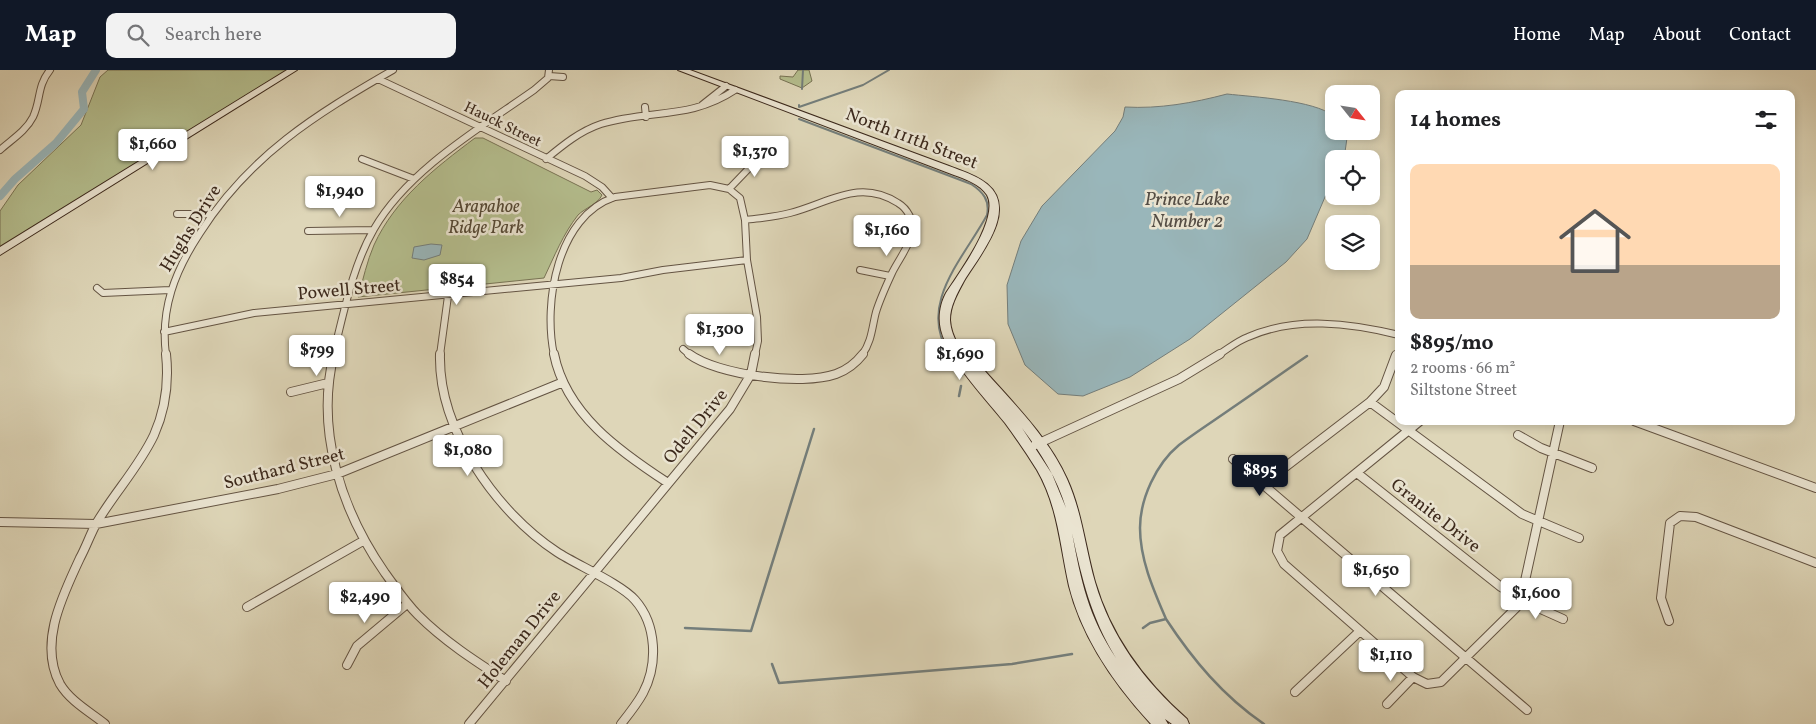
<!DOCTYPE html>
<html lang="en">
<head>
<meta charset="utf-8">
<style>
  body { margin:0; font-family:Vollkorn,serif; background:#f2f2f2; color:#202124; height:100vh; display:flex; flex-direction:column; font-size:19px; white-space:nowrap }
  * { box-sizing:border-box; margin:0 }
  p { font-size:16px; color:#757577 }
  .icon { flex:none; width:28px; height:28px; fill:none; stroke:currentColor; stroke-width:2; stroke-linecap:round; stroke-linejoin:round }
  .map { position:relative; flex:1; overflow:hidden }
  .panel { position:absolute; left:1395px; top:20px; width:400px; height:335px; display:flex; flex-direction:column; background:#fff; border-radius:10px; box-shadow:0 2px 8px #0003 }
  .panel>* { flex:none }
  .needle { width:32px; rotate:120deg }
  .tools { position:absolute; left:1325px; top:15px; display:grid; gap:10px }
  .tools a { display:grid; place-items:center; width:55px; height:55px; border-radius:10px; background:#fff; box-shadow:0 2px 8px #0003; font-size:25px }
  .price { position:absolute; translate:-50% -42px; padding:0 11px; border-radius:5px; background:#fff; color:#222; font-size:16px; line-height:32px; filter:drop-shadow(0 1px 2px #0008) }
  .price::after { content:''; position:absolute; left:50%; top:30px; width:15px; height:11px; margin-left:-8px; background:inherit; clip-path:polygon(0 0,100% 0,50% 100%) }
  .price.current { background:#111827; color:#fff }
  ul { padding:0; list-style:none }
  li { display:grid; align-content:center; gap:10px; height:265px; padding:0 15px }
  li+li { border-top:1px solid #e0e0e0 }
  li span { display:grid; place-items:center; height:155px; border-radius:10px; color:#555 }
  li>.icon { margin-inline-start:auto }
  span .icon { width:90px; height:90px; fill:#fffc; stroke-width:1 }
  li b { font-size:21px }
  h2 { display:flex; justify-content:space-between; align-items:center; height:60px; padding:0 15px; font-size:21px }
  header { display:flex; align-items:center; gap:30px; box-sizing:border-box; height:70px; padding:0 25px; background:#111827; color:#fff }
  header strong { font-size:24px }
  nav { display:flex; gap:28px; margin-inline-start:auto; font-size:18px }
  .search { width:350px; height:45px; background:#f2f2f2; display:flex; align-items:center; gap:12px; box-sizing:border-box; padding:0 18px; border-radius:10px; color:#757577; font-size:19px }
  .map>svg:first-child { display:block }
  .green { fill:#b4bd8d; stroke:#787354 }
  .water { fill:#99b6ba; stroke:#747e7b }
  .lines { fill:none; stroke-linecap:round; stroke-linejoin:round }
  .stream-far1 { stroke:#747e7b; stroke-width:2 }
  .stream { stroke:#747e7b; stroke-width:2.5 }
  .canal { stroke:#99b6ba; stroke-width:8 }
  .street-far1-casing { stroke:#645443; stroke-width:8 }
  .street-casing { stroke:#645443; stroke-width:10 }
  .secondary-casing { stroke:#3c291c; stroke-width:2 }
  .street-far1 { stroke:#eae4d1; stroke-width:6 }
  .street { stroke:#eae4d1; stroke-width:8 }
  .secondary { fill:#eae4d1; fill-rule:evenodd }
  .labels { text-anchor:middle; stroke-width:5; stroke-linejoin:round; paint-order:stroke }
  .far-street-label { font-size:15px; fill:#3c291c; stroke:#eae4d1 }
  .street-label { font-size:18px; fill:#3c291c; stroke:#eae4d1 }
  .park-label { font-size:18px; font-style:italic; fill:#544733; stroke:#eae4d1 }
  .water-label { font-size:19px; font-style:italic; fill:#534c44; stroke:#eae4d1 }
</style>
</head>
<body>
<header>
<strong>Map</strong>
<div class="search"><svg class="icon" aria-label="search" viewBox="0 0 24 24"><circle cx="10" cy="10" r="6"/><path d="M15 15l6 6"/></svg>Search here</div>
<nav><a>Home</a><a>Map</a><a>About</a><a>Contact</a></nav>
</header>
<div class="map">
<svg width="1816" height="654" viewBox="0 0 1816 654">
  <rect width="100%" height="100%" fill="#ded6b8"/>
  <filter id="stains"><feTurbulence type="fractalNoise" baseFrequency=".004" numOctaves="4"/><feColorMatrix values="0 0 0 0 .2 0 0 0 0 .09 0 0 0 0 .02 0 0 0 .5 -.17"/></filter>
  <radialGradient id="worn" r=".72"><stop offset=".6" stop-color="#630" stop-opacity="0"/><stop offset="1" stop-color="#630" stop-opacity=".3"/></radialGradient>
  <path class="green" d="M108 0H287L0 177V141L18 115 81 55 100 7Z
    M798 0H809L812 11 802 18 780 9V6L793 7Z
    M475 68H483L591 122 597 120 602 125C598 134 585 138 578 145 563 164 554 187 544 208L358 227C363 210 367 191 374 175 395 129 435 98 475 68Z"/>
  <path class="water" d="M1227 24C1254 27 1313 30 1334 46V61H1348L1345 82 1342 89H1334V106L1307 169 1286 192 1190 269 1130 307 1083 326 1058 324 1025 295 1008 254 1007 215 1021 171 1042 136 1115 61 1123 47 1125 37C1159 39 1193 33 1227 24Z
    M431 174 442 175 440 185 424 190 412 188 414 177Z"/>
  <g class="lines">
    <path class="stream-far1" d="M802 19 803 0
      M799 35V37L863 15 889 0
      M799 49 971 114C983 122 990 130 987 145 964 188 916 235 950 285"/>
    <path class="stream" d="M949 284 962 305
      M959 326 961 316
      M1166 549C1154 521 1140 490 1140 458 1140 429 1156 394 1179 375 1196 362 1215 350 1232 338 1257 321 1282 303 1307 286
      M685 558 751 561 814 359
      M1143 558 1150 553 1166 549C1193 590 1223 626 1264 654
      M772 594 779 613 1012 594 1072 584"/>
    <path class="canal" d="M0 126 15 109 56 73 84 39 82 22 96 0"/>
    <g class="street-far1-casing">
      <path id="street-far1" d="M549 6 563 7
        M378 9 585 106 602 117 612 128
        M702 35 726 16
        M645 37 646 47
        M0 80C11 70 26 61 33 47 41 30 37 16 50 0
        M362 89 414 109
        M546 89C563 75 580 61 601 54 649 39 690 50 735 20
        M729 119 754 93 759 81
        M177 144H212
        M745 150C760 148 775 147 790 143 829 133 859 108 898 133 908 139 914 151 912 162 911 174 897 192 892 203 886 216 880 229 876 242 872 257 872 271 862 285
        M308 161 373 160
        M860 200 890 206
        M97 218 103 223 170 220
        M164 262 254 243 621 208 663 200 747 190
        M683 279 690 285
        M166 285C160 239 175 201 200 163 250 85 315 45 393 0
        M333 285C344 243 352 197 374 159 408 100 480 58 534 20L548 8 549 0
        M440 285 448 226
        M554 285C543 233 557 146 615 127L710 115 729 119 740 128 745 150 747 190 757 247 758 271 755 285
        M1218 285C1228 279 1237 271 1248 267 1295 246 1350 253 1399 265"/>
    </g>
    <g class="street-casing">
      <path id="street" d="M334 284C315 360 341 440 385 503 396 518 405 532 418 545 444 571 475 591 506 611
        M440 284C438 359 496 442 557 482 577 495 621 514 635 530 657 555 658 595 643 623 637 634 629 644 621 654
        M554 284C566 344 619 381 668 413
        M689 284C717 305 802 316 836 304 847 300 856 293 863 284
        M291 322 328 313
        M1370 332 1522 444 1579 468
        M1420 351 1280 465 1277 481 1284 494 1413 607 1427 614 1441 612 1516 538 1521 529 1560 351
        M1634 351 1816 418
        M1518 365 1541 378 1592 398
        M1035 375 1179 309 1220 284
        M1233 389 1527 640
        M1357 403 1501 517 1534 536 1563 549
        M1263 414 1370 332 1384 317 1396 285
        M0 452 96 454 278 419 337 404 561 313
        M247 537 363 471
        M1669 551 1661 528 1670 453 1680 446 1696 447 1816 493
        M347 595 357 576 407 534
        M1295 622 1360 561
        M1387 634 1413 607
        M105 654C90 642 70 631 60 614 38 573 63 525 80 488 86 477 90 465 96 454 114 423 139 397 154 365 166 338 169 312 166 284
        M469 654 730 339 751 304 755 284"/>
    </g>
    <g class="secondary-casing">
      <path id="secondary" d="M287 0H297L0 185V177Z
        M678 0H690L949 96C962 101 976 105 987 114 1019 140 979 186 964 211 957 224 950 236 950 250 951 269 965 286 976 301L980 299 984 300C1014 334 1048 367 1067 409 1082 442 1085 477 1095 512 1111 567 1144 611 1187 649L1189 654H1172L1165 649 1168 654H1151C1115 615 1082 568 1069 516 1060 476 1058 436 1037 400 1027 384 1016 368 1005 353 985 328 949 291 941 260 938 248 940 234 946 223 959 203 1000 148 987 125 980 114 965 109 954 105ZM1022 358C1041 383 1057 408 1066 438L1052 404ZM1072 463C1082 509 1091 547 1116 588 1088 546 1081 511 1072 463Z"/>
    </g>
    <use href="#street-far1" class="street-far1"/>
    <use href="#street" class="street"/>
    <use href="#secondary" class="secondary"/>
  </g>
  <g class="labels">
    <g class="far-street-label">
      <text transform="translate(503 54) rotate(26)" y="5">Hauck Street</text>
    </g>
    <g class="street-label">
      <text transform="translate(912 68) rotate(21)" y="6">North 111th Street</text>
      <text transform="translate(190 158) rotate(-58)" y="6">Hughs Drive</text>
      <text transform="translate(349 219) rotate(-5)" y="6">Powell Street</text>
      <text transform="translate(695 356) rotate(-51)" y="6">Odell Drive</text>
      <text transform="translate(284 398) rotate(-14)" y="6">Southard Street</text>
      <text transform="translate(1436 445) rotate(38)" y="6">Granite Drive</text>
      <text transform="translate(519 569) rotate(-51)" y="6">Holeman Drive</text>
    </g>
    <g class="park-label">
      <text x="486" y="142">Arapahoe<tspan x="486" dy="21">Ridge Park</tspan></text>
    </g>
    <g class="water-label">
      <text x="1187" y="135">Prince Lake<tspan x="1187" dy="22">Number 2</tspan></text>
    </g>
  </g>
  <rect width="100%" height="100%" filter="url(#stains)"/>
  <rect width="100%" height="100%" fill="url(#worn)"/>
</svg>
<div class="tools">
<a><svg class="needle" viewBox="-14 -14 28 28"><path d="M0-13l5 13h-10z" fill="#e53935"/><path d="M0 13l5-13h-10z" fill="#757577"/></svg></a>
<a><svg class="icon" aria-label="locate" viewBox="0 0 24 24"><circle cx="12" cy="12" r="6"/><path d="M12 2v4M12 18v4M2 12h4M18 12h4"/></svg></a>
<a><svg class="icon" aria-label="layers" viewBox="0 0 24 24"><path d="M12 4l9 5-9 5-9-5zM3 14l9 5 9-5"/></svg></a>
</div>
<b class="price" style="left:153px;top:101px">$1,660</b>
<b class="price" style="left:755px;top:108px">$1,370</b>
<b class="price" style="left:340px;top:148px">$1,940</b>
<b class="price" style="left:887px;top:187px">$1,160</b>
<b class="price" style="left:457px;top:236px">$854</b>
<b class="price" style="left:720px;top:286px">$1,300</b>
<b class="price" style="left:317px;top:307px">$799</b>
<b class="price" style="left:960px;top:311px">$1,690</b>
<b class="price" style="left:468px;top:407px">$1,080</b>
<b class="price current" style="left:1260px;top:427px">$895</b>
<b class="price" style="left:1376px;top:527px">$1,650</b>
<b class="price" style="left:1536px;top:550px">$1,600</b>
<b class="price" style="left:365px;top:554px">$2,490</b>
<b class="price" style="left:1391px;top:612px">$1,110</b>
<section class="panel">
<h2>14 homes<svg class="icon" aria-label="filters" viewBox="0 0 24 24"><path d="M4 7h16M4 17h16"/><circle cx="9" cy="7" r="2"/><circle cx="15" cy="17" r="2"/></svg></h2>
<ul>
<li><span style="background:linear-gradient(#ffd9b3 65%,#b9a48a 0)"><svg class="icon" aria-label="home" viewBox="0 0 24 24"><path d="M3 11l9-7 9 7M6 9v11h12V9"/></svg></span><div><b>$895/mo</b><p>2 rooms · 66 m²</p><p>Siltstone Street</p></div></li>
</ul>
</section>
</div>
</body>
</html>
